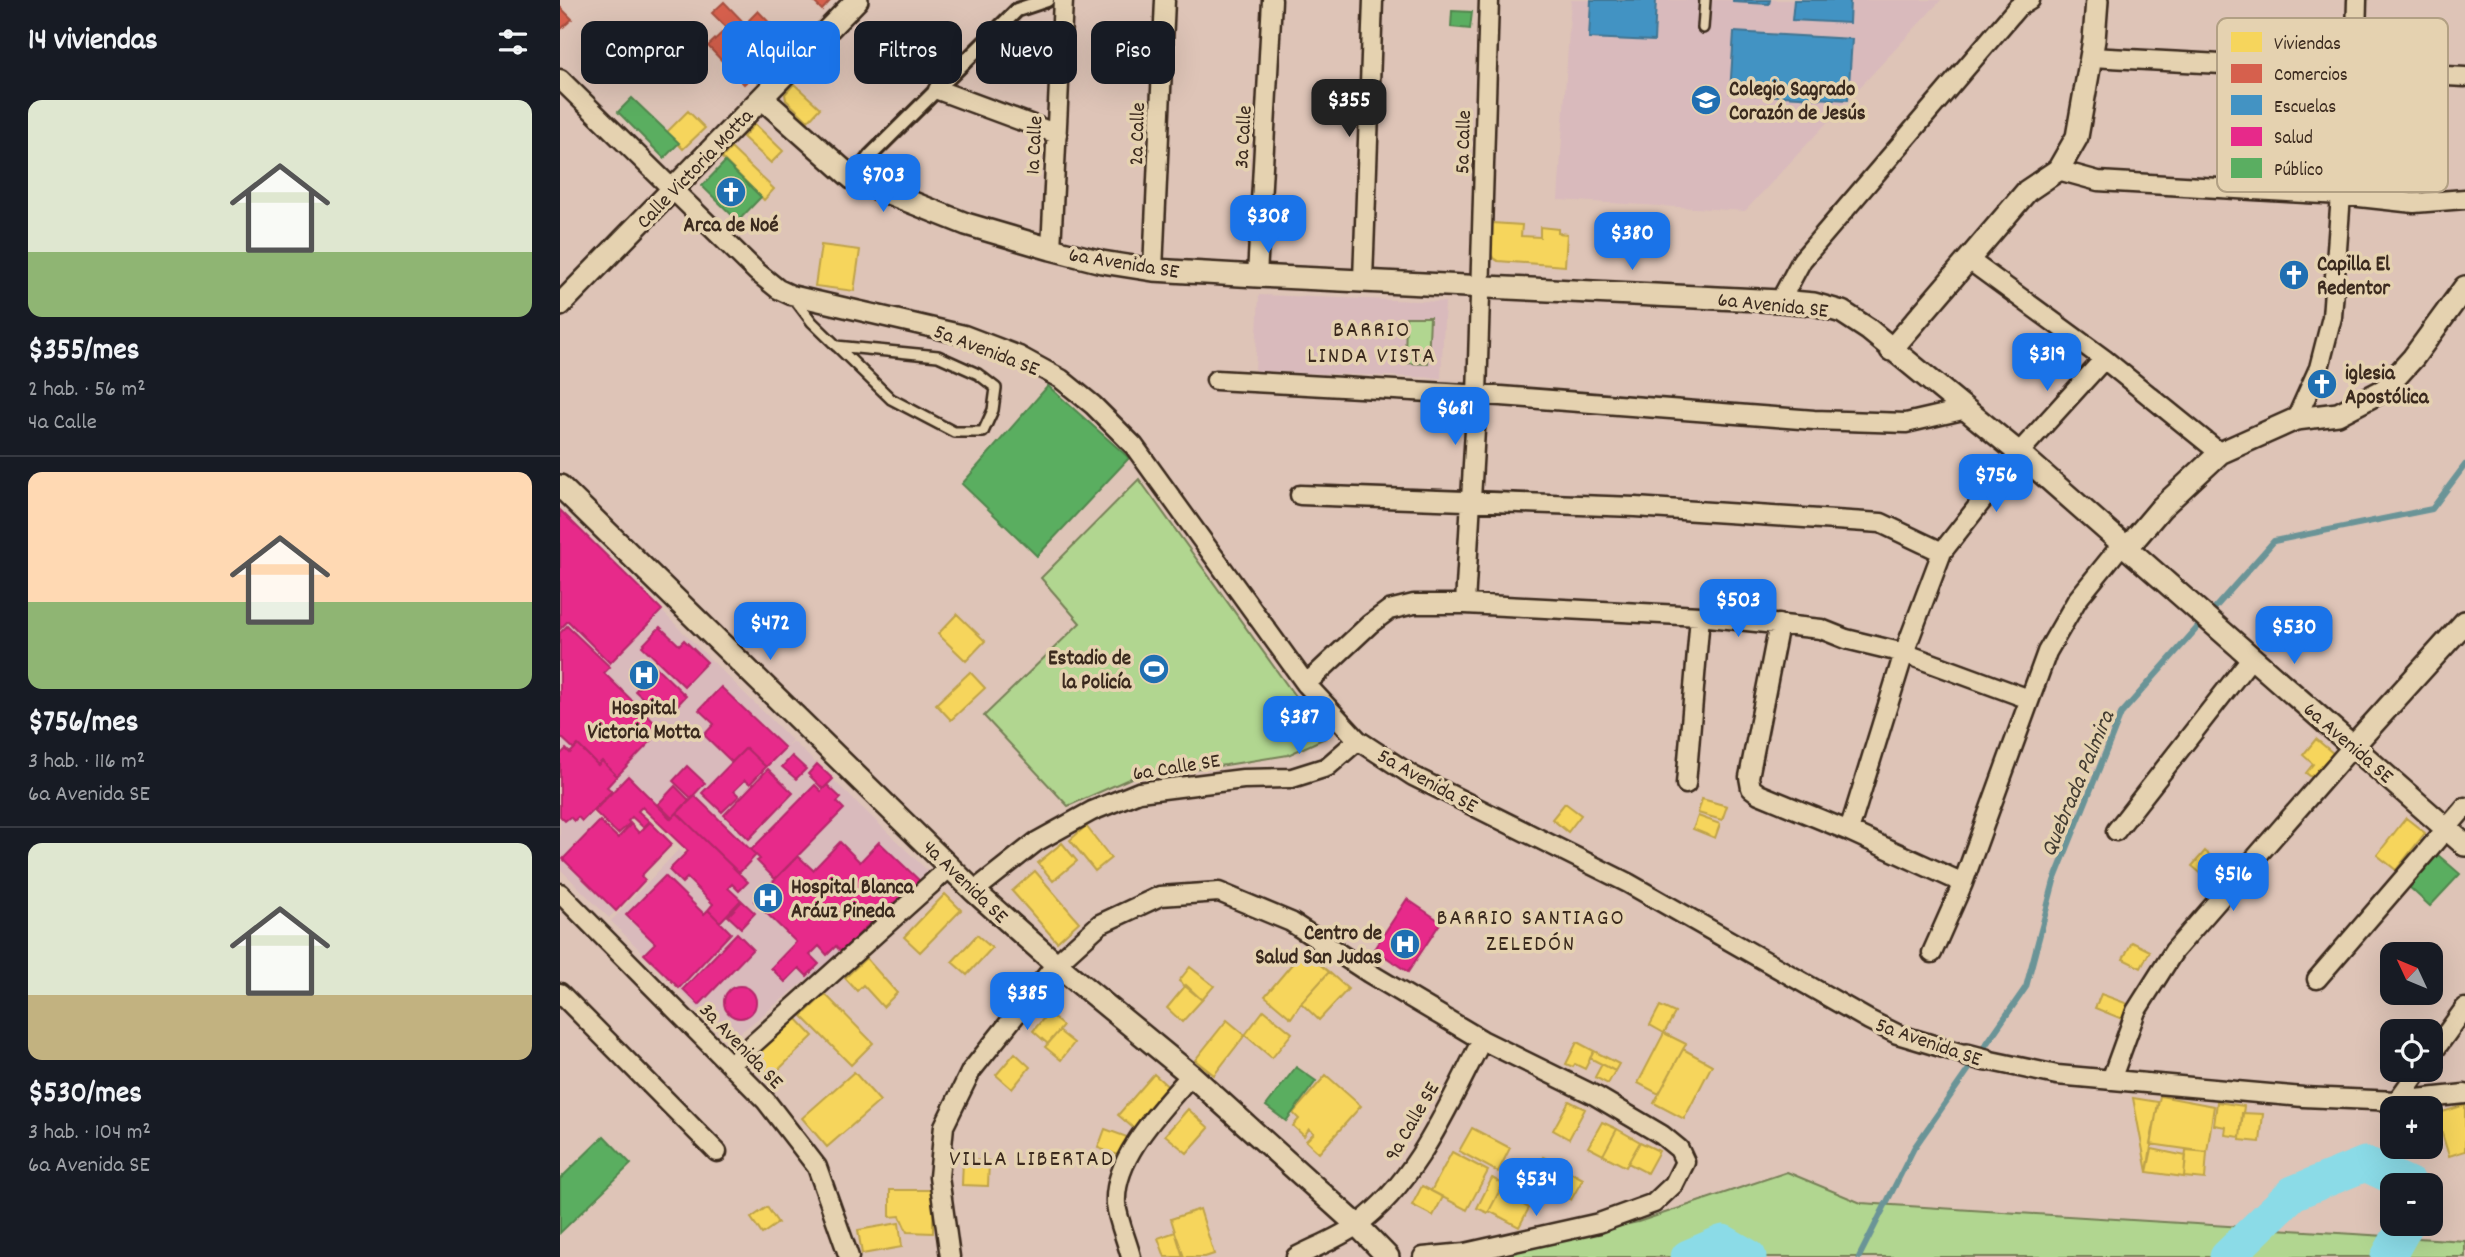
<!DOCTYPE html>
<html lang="es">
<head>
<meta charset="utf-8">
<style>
  body { margin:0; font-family:Dekko,sans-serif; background:#20242c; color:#f1f3f6; height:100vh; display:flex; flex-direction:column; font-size:26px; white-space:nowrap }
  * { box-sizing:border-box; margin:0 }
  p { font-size:23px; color:#9ea1a6 }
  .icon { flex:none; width:38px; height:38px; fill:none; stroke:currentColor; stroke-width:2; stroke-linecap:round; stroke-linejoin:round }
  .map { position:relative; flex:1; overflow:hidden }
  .details { display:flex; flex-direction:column; background:#171b24; width:560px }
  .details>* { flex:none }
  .top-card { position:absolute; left:21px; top:21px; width:665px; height:63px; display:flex; gap:14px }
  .needle { width:46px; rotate:314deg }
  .buttons { position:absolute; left:1820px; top:942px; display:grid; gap:14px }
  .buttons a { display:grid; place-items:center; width:63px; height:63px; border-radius:14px; background:#171b24; box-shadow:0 7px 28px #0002; font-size:35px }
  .price { position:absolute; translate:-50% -60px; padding:0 16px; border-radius:14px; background:#1a73e8; color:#fff; font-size:23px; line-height:46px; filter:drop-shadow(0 2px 4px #0008) }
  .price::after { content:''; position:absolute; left:50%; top:42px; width:21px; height:16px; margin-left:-10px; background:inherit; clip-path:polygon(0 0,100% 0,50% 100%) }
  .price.selected { background:#222; color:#fff }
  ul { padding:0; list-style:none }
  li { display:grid; align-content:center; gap:14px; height:371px; padding:0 28px }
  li+li { border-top:2px solid #363941 }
  li span { display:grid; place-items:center; height:217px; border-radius:14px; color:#555 }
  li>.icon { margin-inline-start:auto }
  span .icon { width:126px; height:126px; fill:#fffc; stroke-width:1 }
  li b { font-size:30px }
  h2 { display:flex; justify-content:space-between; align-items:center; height:84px; padding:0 28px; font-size:30px }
  .chip { padding:0 24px; border-radius:14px; background:#171b24; box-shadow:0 7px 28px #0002; font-size:24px; line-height:63px }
  .chip.selected { background:#1a73e8; color:#fff }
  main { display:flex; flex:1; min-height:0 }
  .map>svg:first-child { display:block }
  .built { fill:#d9babc }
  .green { fill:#b1d690; stroke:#768057; stroke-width:2 }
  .homes { fill:#f6d55c; stroke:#bea249; stroke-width:2 }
  .shops { fill:#d6604d; stroke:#a8503f; stroke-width:2 }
  .schools { fill:#4393c3; stroke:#417492; stroke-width:2 }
  .health { fill:#e7298a; stroke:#b3296a; stroke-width:2 }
  .public { fill:#5aae61; stroke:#51864d; stroke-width:2 }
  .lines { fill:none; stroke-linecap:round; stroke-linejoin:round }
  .stream { stroke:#6b9497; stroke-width:6 }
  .river { stroke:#8bdbe7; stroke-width:35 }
  .service-casing { stroke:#3b2a1e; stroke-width:14 }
  .pedestrian-casing { stroke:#3b2a1e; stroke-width:18 }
  .minor-casing { stroke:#3b2a1e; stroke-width:23 }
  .tertiary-casing { stroke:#3b2a1e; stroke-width:26 }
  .service { stroke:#e5d2b0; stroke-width:9 }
  .pedestrian { stroke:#e5d2b0; stroke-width:12 }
  .minor { stroke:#e5d2b0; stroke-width:18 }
  .tertiary { stroke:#e5d2b0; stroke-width:21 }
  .labels { text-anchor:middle; stroke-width:7; stroke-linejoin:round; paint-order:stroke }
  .poi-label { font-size:21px; font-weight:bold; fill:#3b2a1e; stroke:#e5d2b0; text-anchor:start }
  .street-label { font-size:21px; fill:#3b2a1e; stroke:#e5d2b0 }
  .neighbourhood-label { font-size:23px; letter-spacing:2px; fill:#3b2a1e; stroke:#e5d2b0 }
  .water-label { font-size:23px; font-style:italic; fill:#433c32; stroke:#e5d2b0 }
  .key { fill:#e5d2b0; stroke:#b2a084; stroke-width:2 }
  .key-label { font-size:19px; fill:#3b2a1e }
</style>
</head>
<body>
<main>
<section class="details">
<h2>14 viviendas<svg class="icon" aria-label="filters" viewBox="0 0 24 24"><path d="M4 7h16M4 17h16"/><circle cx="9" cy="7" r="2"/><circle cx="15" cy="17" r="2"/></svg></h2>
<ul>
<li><span style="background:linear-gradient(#dfe7d0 70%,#8fb573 0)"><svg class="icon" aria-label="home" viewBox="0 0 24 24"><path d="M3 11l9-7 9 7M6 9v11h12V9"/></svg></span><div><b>$355/mes</b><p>2 hab. · 56 m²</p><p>4a Calle</p></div></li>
<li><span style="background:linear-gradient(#ffd9b3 60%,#8fb573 0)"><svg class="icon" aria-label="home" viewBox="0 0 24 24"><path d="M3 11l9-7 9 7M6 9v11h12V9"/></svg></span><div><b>$756/mes</b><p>3 hab. · 116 m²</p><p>6a Avenida SE</p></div></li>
<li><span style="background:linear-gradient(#dfe7d0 70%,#c2b280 0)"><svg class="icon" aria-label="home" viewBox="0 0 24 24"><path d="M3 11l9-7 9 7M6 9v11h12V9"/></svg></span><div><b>$530/mes</b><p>3 hab. · 104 m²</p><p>6a Avenida SE</p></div></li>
</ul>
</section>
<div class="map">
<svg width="1905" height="1257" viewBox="0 0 1905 1257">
  <rect width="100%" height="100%" fill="#dec4b7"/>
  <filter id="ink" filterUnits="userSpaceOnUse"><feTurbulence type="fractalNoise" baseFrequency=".0143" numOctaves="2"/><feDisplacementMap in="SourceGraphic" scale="14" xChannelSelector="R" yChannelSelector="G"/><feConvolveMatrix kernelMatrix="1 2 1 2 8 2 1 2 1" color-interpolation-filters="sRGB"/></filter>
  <g filter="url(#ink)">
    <path class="built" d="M1011 0H1381L1185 211 998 200Z
      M699 295 885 302 881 378 695 371Z
      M0 510 232 740 226 747 233 741 370 873 323 921 317 915 281 952 170 1041 51 921 119 849 124 854 128 851 82 807 78 811 89 821 83 827 72 817 68 821 70 823 58 834 34 811 68 776 112 818 68 775 31 812 57 837 71 824 80 832 90 822 112 844 81 876 85 880 49 918 0 869Z"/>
    <path class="green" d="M846 317H870L868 364 845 363Z
      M579 479 765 738 728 755 666 765 578 775 508 806 424 716 520 623 481 578Z
      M1227 1172 1301 1203 1905 1241V1257H911L1078 1222Z"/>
    <path class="homes" d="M234 84 260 108 248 121 226 100 225 94Z
      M128 111 145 128 123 149 107 132Z
      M195 124 223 151 211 163 183 137Z
      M171 148 214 189 204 200 162 158Z
      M932 223 962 225 961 236 980 237V227L998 229V233L1007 234 1005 266 938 261 933 258 930 252Z
      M261 245 300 250 294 291 255 286Z
      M486 396 530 434 496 474 452 435Z
      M530 434 559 458 511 513 493 498 506 482 496 474Z
      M460 441 506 482 493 498 505 508 493 521 434 470Z
      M397 614 425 641 406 661 378 634Z
      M410 672 425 688 391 720 376 704Z
      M1756 739 1774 754 1754 779 1746 773 1753 764 1743 755Z
      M1142 799 1167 806 1162 820 1138 813Z
      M1005 803 1021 815 1008 832 992 819Z
      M1138 816 1160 824 1155 838 1133 829Z
      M1846 818 1865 833 1836 870 1817 855Z
      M526 826 551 858 535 871 510 840Z
      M502 843 517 861 493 881 478 863Z
      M1645 851 1668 871 1656 886 1632 866Z
      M475 871 519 922 497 942 452 891Z
      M385 894 401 910 360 952 344 937Z
      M417 935 432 948 407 975 392 962Z
      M1572 942 1590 951 1581 968 1563 959Z
      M743 951 769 972 741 1003 731 1018 705 996Z
      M306 958 337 993 323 1007 303 985 297 991 285 978Z
      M630 967 654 986 642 1000 619 981Z
      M769 972 788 989 759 1020 741 1003Z
      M626 985 642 1000 622 1022 607 1008Z
      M265 994 313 1043 291 1065 242 1016Z
      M1541 994 1568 1004 1562 1019 1535 1008Z
      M1100 1006 1115 1013 1104 1033 1090 1025Z
      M704 1010 732 1033 712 1058 685 1035Z
      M488 1013 503 1026 488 1044 473 1031Z
      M233 1015 253 1036 211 1077 191 1057Z
      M667 1020 685 1035 654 1075 635 1060Z
      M499 1031 514 1043 501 1060 485 1047Z
      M1104 1033 1126 1044 1099 1094 1078 1083Z
      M1017 1042 1034 1051 1025 1069 1015 1064 1013 1067 1006 1064Z
      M1123 1049 1152 1065 1124 1119 1094 1103Z
      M1034 1051 1059 1064 1055 1071 1030 1058Z
      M455 1053 470 1067 452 1089 436 1075Z
      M1042 1064 1055 1071 1048 1084 1035 1077Z
      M294 1072 320 1101 267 1147 242 1118Z
      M594 1074 613 1091 578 1132 558 1115Z
      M766 1075 801 1106 759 1153 746 1141 754 1133 749 1129 744 1136 733 1126 739 1119 733 1113Z
      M1600 1096 1654 1106 1647 1152 1590 1144Z
      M1573 1098 1598 1102 1587 1172Z
      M1009 1101 1025 1109 1009 1139 993 1130Z
      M1657 1102 1684 1106 1680 1137 1665 1135 1666 1127 1654 1125Z
      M1905 1105V1151L1889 1156 1876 1114Z
      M628 1109 649 1128 627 1153 605 1135Z
      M1682 1113 1703 1114 1700 1142 1680 1140Z
      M1042 1122 1057 1129 1043 1155 1028 1147Z
      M912 1128 950 1148 938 1172 899 1151Z
      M545 1129 567 1137 560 1156 538 1148Z
      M1057 1129 1080 1142 1066 1167 1043 1155Z
      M1080 1142 1099 1151 1087 1173 1068 1163Z
      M1592 1149 1626 1156 1624 1177 1587 1172Z
      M1626 1150 1647 1152 1645 1179 1624 1177Z
      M892 1152 928 1171 907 1210 871 1191Z
      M983 1157 1023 1179 1011 1200 972 1179Z
      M403 1160 429 1161 428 1186 402 1185Z
      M932 1178 943 1184 928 1213 917 1208Z
      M862 1186 883 1197 873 1216 852 1205Z
      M330 1190H373V1233L347 1232 340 1216 330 1217Z
      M939 1192 969 1208 959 1227 929 1211Z
      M207 1207 218 1223 202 1234 191 1218Z
      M640 1209 654 1254 645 1257H623L611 1219Z
      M339 1223 342 1247 302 1254 298 1230Z
      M615 1232 624 1257H605L598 1238Z"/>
    <path class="shops" d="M252 0H271L262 10Z
      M164 2 215 55 184 84 148 46 167 28 152 13Z
      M0 7 12 19 0 30Z
      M198 11 226 40 217 49 189 20Z"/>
    <path class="schools" d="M1031 0H1096L1094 41 1029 38Z
      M1173 0H1210L1209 4 1173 2Z
      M1234 0H1290L1289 23 1232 20Z
      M1174 32 1292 39 1288 100 1170 93Z"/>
    <path class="health" d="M0 510 102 610 50 663 8 621 0 629Z
      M7 626 50 667 44 673 102 730 57 776 42 761 38 765 18 745 14 749 0 736V633Z
      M100 627 119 645 124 640 147 662 124 686 82 646Z
      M92 663 126 696 112 711 96 695 88 703 75 691 82 684 76 679Z
      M161 687 225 748 206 767 186 748 172 762 144 735 154 724 139 710Z
      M18 745 38 765 42 761 57 776 47 787 52 791 22 821 18 817 14 821 10 817 5 821 0 816V755L6 749 10 753Z
      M186 748 206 767 190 784 185 780 174 791 179 796 162 812 142 793Z
      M232 756 246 769 236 779 222 767Z
      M257 764 273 779 263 789 248 774Z
      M127 766 145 783 131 798 113 781Z
      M208 769 233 793 189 839 164 815Z
      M68 776 111 819 117 813 188 882 179 891 172 884 168 888 181 900 160 922 148 910 153 904 127 878 122 883 109 870 128 851 82 807 78 811 89 821 83 827 72 817 68 821 70 823 58 834 34 811Z
      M255 785 261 791 267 785 281 798 277 802 284 809 215 879 197 861 200 859 191 850Z
      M115 786 129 800 112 818 98 804Z
      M135 796 196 855 179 873 117 813Z
      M40 821 58 838 71 824 79 833 90 822 112 844 81 876 85 880 56 911 3 859Z
      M280 842 300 862 319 842 361 882 323 921 318 915 281 952 276 946 267 955 259 946 250 955 259 964 247 976 239 968 225 982 211 968 236 942 194 901 238 856 253 870Z
      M105 876 144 914 148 910 171 933 119 988 84 954 95 943 66 915Z
      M847 899 881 922 848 972 814 949Z
      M182 901 195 913 181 928 168 916Z
      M177 933 193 949 139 1005 123 989Z
      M164 1002a16 16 0 1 1 32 0a16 16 0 1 1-32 0Z"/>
    <path class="public" d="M892 11 912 12 910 29 891 27Z
      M72 98 119 143 104 158 58 112Z
      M165 162 201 197 178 221 142 186Z
      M488 386 569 458 477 556 402 484Z
      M1878 855 1900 874 1870 906 1848 886Z
      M736 1067 756 1081 726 1121 706 1106Z
      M44 1136 71 1164 0 1233V1179Z"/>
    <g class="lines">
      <path class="stream" d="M1299 1257 1354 1148 1466 987 1494 881 1561 714 1714 541 1872 509 1905 465"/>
      <path class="river" d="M1128 1257 1163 1242 1189 1257
        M1667 1257 1733 1193 1805 1164 1850 1185
        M1828 1257 1847 1223"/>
      <g class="service-casing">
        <path id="service" d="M1143 28 1145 0
          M233 297 252 322 331 399 394 432H423L433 410 436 388 418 374 378 356 276 346"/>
      </g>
      <g class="pedestrian-casing">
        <path id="pedestrian" d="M293 179 310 156 457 10 487 0"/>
      </g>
      <g class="minor-casing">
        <path id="minor" d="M1531 57 1905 77
          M0 79 197 272 218 289 231 295 404 335 459 356 501 379 533 405 574 446 746 684 798 740 853 776 1068 883 1309 1020 1337 1034 1407 1055
          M378 90 497 134
          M1498 170 1538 181 1781 195 1854 203 1905 199
          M491 249 503 0
          M1409 260 1544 359 1660 453
          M593 270 605 0
          M697 276 712 0
          M803 280 813 0
          M1220 301 1242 260 1457 8 1470 0
          M656 380 941 396 1254 420 1346 423 1407 409
          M1736 419 1759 368 1772 317 1781 195 1795 72 1797 0
          M740 495 1075 507 1321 523 1382 552
          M905 604 917 395 929 0
          M1219 624 1189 777 1191 788 1199 794 1289 831 1403 883
          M746 684 810 624 829 610 854 604H905L1140 616 1261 629 1286 639 1344 653 1469 699
          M1126 784 1140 616
          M1289 831 1344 653 1382 552 1465 446 1544 359
          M1556 831 1692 657
          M414 891 476 842 532 811 579 792 683 779 732 778 767 767 798 740
          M0 893 206 1101 257 1167 289 1257
          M1372 953 1403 883 1487 652 1517 600 1563 543
          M1757 979 1905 807
          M0 993 157 1152
          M1871 1055 1905 1008
          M1426 1060 1497 1075 1743 1097 1837 1101 1905 1094
          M171 1064 390 867
          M1551 1080 1576 1011 1614 951 1793 746
          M1837 1101 1860 1069
          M390 1257 379 1177 384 1126 411 1071 496 964 540 924 600 896 659 892 731 922 809 973 922 1040 1036 1096 1102 1135 1119 1149 1125 1162 1114 1184 1094 1203 1039 1223 905 1253 863 1257
          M571 1257C567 1241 558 1221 556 1204 553 1157 602 1109 631 1075
          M736 1257C755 1247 779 1238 797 1225 858 1180 888 1105 922 1040"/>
      </g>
      <g class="tertiary-casing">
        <path id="tertiary" d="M202 98 293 179 406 224 491 249 542 262 593 270 697 276 1220 301 1254 304 1282 312 1308 329 1459 453 1905 845
          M0 305 297 0
          M1331 350 1467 191 1498 170 1517 137 1534 40 1537 0
          M0 486 414 891 496 964 631 1075 797 1225 828 1257
          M1568 547 1601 508 1660 453 1736 419 1778 414 1824 390 1853 358 1905 287
          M1793 746 1905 622
          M1407 1055 1426 1060"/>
      </g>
      <use href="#service" class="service"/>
      <use href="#pedestrian" class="pedestrian"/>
      <use href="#minor" class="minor"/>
      <use href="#tertiary" class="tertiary"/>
    </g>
  </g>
  <defs>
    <g id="university-disc" transform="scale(1.575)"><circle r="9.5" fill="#1f6fb2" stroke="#e5d2b0"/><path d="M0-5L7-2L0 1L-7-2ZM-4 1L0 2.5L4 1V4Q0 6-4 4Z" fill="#fff"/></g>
    <g id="church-disc" transform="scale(1.575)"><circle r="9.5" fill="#1f6fb2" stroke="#e5d2b0"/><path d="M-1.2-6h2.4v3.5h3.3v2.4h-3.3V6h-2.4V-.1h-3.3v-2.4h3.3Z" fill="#fff"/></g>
    <g id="stadium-disc" transform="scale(1.575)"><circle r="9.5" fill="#1f6fb2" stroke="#e5d2b0"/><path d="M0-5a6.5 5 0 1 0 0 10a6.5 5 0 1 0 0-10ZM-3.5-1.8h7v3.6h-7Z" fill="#fff"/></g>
    <g id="hospital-disc" transform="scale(1.575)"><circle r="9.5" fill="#1f6fb2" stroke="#e5d2b0"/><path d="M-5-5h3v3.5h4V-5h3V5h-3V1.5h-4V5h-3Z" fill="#fff"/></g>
  </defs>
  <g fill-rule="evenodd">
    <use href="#university-disc" x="1146" y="100"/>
    <use href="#church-disc" x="171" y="192"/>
    <use href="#church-disc" x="1734" y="275"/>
    <use href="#church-disc" x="1762" y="384"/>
    <use href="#stadium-disc" x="594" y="669"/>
    <use href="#hospital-disc" x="84" y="675"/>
    <use href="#hospital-disc" x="208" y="898"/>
    <use href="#hospital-disc" x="845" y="944"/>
  </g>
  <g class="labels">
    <g class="poi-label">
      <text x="1169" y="95">Colegio Sagrado<tspan x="1169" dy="24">Corazón de Jesús</tspan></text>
      <text x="171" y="231" text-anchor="middle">Arca de Noé</text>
      <text x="1757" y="270">Capilla El<tspan x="1757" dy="24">Redentor</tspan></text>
      <text x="1785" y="379">iglesia<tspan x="1785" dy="24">Apostólica</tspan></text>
      <text x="571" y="664" text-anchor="end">Estadio de<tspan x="571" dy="24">la Policía</tspan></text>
      <text x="84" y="714" text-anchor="middle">Hospital<tspan x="84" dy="24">Victoria Motta</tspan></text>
      <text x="231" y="893">Hospital Blanca<tspan x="231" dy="24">Aráuz Pineda</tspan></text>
      <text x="822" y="939" text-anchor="end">Centro de<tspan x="822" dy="24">Salud San Judas</tspan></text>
    </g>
    <g class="street-label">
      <text transform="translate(576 134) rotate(-88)" y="7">2a Calle</text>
      <text transform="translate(682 137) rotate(-87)" y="7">3a Calle</text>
      <text transform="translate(902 142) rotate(-88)" y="7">5a Calle</text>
      <text transform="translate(473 145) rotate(-87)" y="7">1a Calle</text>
      <text transform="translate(134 168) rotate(-46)" y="7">Calle Victoria Motta</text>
      <text transform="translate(564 262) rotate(9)" y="7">6a Avenida SE</text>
      <text transform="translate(1213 304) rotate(6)" y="7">6a Avenida SE</text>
      <text transform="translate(427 349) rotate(21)" y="7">5a Avenida SE</text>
      <text transform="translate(1789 742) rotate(41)" y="7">6a Avenida SE</text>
      <text transform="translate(616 766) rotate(-9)" y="7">6a Calle SE</text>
      <text transform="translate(868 780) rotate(29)" y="7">5a Avenida SE</text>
      <text transform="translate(406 881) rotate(44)" y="7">4a Avenida SE</text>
      <text transform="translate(1369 1041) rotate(19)" y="7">5a Avenida SE</text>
      <text transform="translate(182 1045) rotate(46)" y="7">3a Avenida SE</text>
      <text transform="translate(851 1121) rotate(-60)" y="7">9a Calle SE</text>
    </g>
    <g class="neighbourhood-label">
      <text x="812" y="336">BARRIO<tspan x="812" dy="26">LINDA VISTA</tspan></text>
      <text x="971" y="924">BARRIO SANTIAGO<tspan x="971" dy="26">ZELEDÓN</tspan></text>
      <text x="472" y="1165">VILLA LIBERTAD</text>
    </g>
    <g class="water-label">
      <text transform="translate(1516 783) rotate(-67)" y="8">Quebrada Palmira</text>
    </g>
  </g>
  <rect x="1657" y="18" width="231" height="174" rx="10" class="key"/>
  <rect x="1671" y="32" width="31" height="20" fill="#f6d55c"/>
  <rect x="1671" y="64" width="31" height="19" fill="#d6604d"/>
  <rect x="1671" y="95" width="31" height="20" fill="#4393c3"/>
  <rect x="1671" y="127" width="31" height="19" fill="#e7298a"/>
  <rect x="1671" y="158" width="31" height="20" fill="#5aae61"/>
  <g class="key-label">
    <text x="1714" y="49">Viviendas</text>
    <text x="1714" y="80">Comercios</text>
    <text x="1714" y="112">Escuelas</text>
    <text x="1714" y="143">Salud</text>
    <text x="1714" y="175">Público</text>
  </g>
</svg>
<div class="buttons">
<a><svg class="needle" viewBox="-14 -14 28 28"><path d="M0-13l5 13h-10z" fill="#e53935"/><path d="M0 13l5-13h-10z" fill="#9ea1a6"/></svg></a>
<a><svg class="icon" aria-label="locate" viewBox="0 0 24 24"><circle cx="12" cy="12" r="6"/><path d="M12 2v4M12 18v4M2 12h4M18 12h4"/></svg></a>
<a>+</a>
<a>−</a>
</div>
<b class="price selected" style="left:789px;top:139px">$355</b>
<b class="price" style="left:323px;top:214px">$703</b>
<b class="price" style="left:708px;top:255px">$308</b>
<b class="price" style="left:1072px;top:272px">$380</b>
<b class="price" style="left:1487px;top:393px">$319</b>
<b class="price" style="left:895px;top:447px">$681</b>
<b class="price" style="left:1436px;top:514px">$756</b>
<b class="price" style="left:1178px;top:639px">$503</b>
<b class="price" style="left:210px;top:662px">$472</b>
<b class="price" style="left:1734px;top:666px">$530</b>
<b class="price" style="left:739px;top:756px">$387</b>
<b class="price" style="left:1673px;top:913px">$516</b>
<b class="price" style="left:467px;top:1032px">$385</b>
<b class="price" style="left:976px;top:1218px">$534</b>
<div class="top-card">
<a class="chip">Comprar</a>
<a class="chip selected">Alquilar</a>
<a class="chip">Filtros</a>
<a class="chip">Nuevo</a>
<a class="chip">Piso</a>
</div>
</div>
</main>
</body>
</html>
